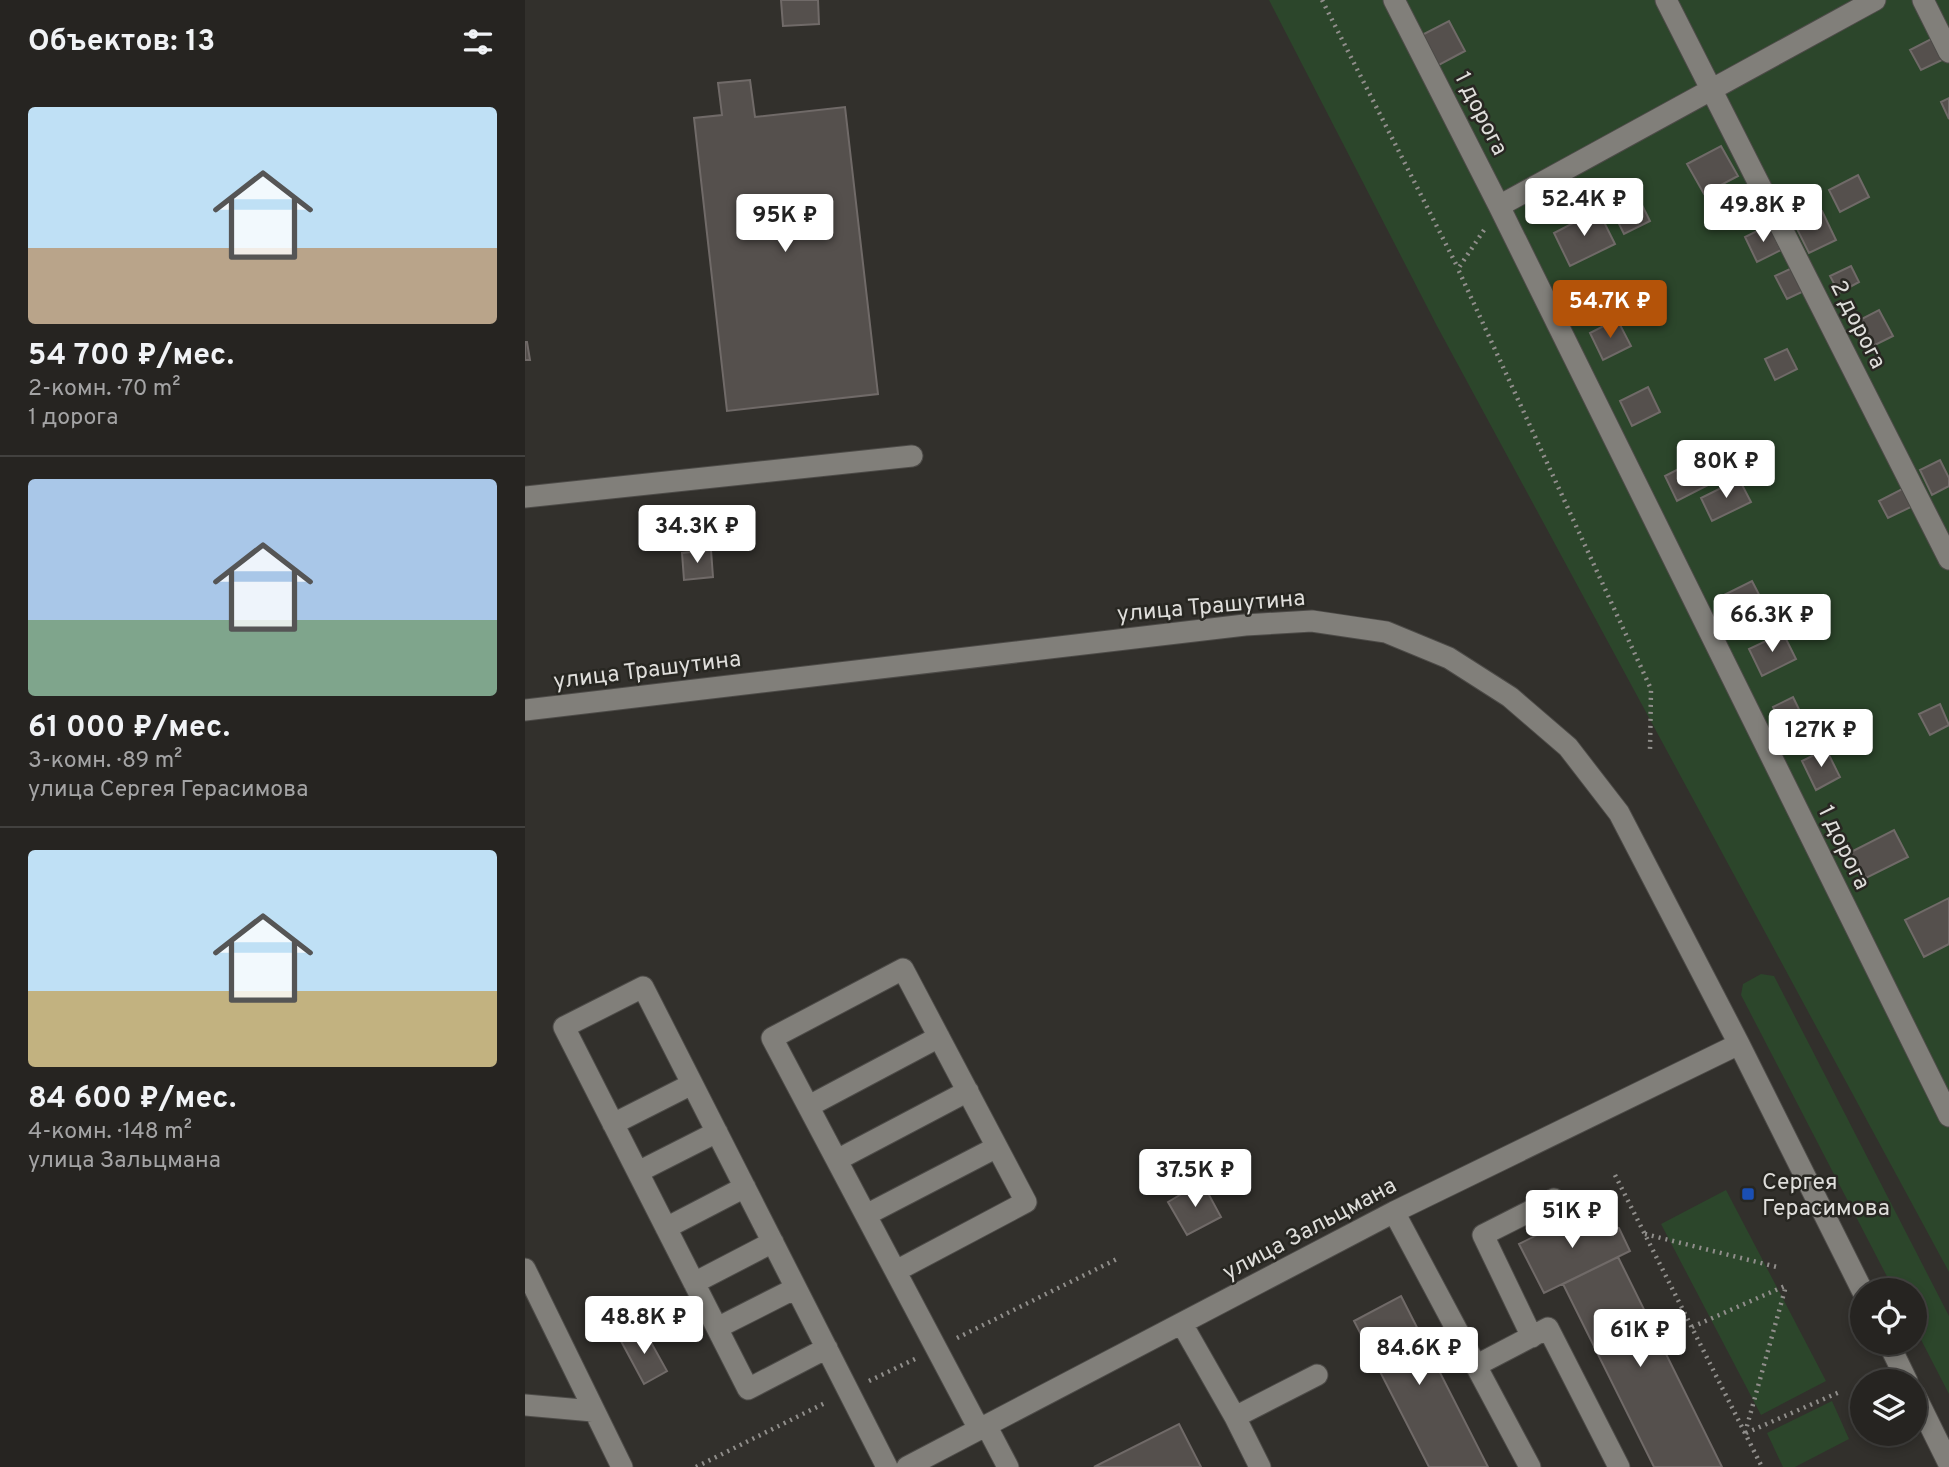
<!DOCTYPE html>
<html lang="ru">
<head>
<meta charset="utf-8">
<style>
  body { margin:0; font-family:Overpass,sans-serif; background:#2e2c2a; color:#f1f3f6; height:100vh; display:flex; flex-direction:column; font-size:26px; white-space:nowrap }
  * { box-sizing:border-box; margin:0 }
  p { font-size:23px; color:#a4a4a5 }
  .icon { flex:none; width:38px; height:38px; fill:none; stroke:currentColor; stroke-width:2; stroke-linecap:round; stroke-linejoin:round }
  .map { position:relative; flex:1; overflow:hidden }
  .panel { display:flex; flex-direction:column; background:#262421; width:525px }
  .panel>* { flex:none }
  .controls { position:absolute; left:1325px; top:1278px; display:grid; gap:14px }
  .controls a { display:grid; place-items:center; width:77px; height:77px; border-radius:50%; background:#262421; box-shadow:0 4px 10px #0003,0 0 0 2px #42413f; font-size:35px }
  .price { position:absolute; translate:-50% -60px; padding:0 16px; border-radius:7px; background:#fff; color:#222; font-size:23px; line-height:46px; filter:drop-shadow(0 2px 4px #0008) }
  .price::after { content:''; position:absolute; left:50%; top:42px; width:21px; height:16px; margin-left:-10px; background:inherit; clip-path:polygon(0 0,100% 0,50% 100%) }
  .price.selected { background:#b45309; color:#fff }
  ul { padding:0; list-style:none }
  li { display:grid; align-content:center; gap:14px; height:371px; padding:0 28px }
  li+li { border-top:2px solid #42413f }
  li span { display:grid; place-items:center; height:217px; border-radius:7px; color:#555 }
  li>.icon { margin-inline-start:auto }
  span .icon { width:126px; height:126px; fill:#fffc; stroke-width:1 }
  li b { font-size:30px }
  h2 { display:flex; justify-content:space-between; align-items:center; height:84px; padding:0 28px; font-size:30px }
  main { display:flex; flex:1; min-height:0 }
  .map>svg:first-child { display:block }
  .green { fill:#2c462b }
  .building { fill:#55504d; stroke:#706a68; stroke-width:2 }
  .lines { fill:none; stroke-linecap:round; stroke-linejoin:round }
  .minor-casing { stroke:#4d4b48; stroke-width:23 }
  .path { stroke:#908e8b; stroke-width:4.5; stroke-dasharray:2 5; stroke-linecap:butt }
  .minor { stroke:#817f7a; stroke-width:21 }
  .transit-dot { fill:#1a4fb4; stroke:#282722; stroke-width:2.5 }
  .labels { text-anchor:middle; stroke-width:5; stroke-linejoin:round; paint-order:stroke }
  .street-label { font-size:23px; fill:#dfdedb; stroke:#282722 }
  .poi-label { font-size:23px; fill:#dfdedb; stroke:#282722; text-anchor:start }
</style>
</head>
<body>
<main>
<section class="panel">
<h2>Объектов: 13<svg class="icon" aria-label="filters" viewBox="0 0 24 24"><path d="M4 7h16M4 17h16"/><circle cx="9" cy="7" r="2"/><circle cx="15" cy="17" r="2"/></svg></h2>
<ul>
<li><span style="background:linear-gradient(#bfe0f5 65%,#b9a48a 0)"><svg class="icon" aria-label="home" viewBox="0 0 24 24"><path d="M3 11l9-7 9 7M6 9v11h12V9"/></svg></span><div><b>54 700 ₽/мес.</b><p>2-комн. · 70 m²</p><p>1 дорога</p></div></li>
<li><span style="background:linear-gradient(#a9c7e8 65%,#7fa58c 0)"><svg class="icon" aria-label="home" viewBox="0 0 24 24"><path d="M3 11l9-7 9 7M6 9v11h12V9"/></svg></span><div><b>61 000 ₽/мес.</b><p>3-комн. · 89 m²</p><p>улица Сергея Герасимова</p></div></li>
<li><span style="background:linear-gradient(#bfe0f5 65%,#c2b280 0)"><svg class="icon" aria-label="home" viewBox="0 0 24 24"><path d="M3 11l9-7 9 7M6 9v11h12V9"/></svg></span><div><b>84 600 ₽/мес.</b><p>4-комн. · 148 m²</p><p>улица Зальцмана</p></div></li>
</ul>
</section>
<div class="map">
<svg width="1424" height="1467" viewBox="0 0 1424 1467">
  <rect width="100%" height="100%" fill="#32302c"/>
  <path class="green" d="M744 0H1424V1272L912 326Z
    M1236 974 1249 976 1424 1316V1394L1390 1328V1290H1369L1216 995 1218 984Z
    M1201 1190 1301 1381 1236 1415 1136 1224Z
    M1307 1401 1324 1439 1270 1467H1258L1242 1433Z"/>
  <path class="building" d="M256 0H293L294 24 258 26Z
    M924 21 940 51 912 66 897 35Z
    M1408 38 1419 59 1396 70 1385 50Z
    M225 80 230 117 320 107 353 394 202 411 169 118 197 115 193 83Z
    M1424 98V119L1416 102Z
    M1196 146 1213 176 1179 194 1162 164Z
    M1333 175 1344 197 1315 212 1304 190Z
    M1111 193 1125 221 1099 234 1085 206Z
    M1073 210 1090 244 1045 266 1029 233Z
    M1297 211 1311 240 1284 253 1270 225Z
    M1244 225 1256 250 1232 262 1220 237Z
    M1326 266 1334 282 1314 293 1305 276Z
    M1267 268 1279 291 1262 299 1250 276Z
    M1354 310 1368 336 1340 350 1327 324Z
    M1092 319 1106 346 1078 360 1065 333Z
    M0 342H2L5 360H0Z
    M1262 349 1272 369 1250 380 1240 359Z
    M1123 387 1135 412 1107 426 1095 401Z
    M1171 460 1183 485 1152 501 1140 476Z
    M1415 460 1424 478V486L1407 495 1395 470Z
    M1214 479 1226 502 1187 521 1176 498Z
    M1381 487 1390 505 1363 518 1354 501Z
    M186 550 188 577 159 580 157 553Z
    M1227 581 1241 608 1210 623 1197 596Z
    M1258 633 1271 659 1237 676 1224 649Z
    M1268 697 1283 728 1263 738 1248 707Z
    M1415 704 1424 725 1405 735 1394 714Z
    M1301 749 1315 777 1291 790 1277 761Z
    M1369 830 1383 857 1337 880 1324 853Z
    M1424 898V944L1399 957 1380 920Z
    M677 1182 696 1217 662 1235 643 1202Z
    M1052 1215 1094 1228 1105 1251 1019 1293 994 1244Z
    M1093 1257 1197 1467H1129L1038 1284Z
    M876 1296 963 1467H904L829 1321Z
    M118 1328 142 1371 119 1384 96 1341Z
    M654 1424 676 1467H569Z"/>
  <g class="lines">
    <g class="minor-casing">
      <path id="minor" d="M869 0 974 206 1424 1116
        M1141 0 1424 559
        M1398 0 1424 52
        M974 206 1350 0
        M0 497 387 456
        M0 710 720 625 787 621 861 632 924 658 985 697 1043 747 1094 813 1214 1044 1337 1290
        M284 1106 414 1037
        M88 1124 167 1084
        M312 1160 443 1091
        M113 1172 192 1132
        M869 1212 1005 1467
        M341 1215 472 1147
        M141 1228 220 1187
        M0 1269 97 1467
        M371 1271 501 1202 378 969 247 1038 454 1429
        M169 1283 248 1242
        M657 1324 710 1417 735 1467
        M192 1328 271 1288
        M1007 1337 958 1235 1029 1199
        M1363 1342 1382 1381
        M302 1348 223 1389 39 1027 118 987C199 1147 281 1307 362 1467
        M952 1365 1023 1328 1094 1467
        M1390 1395 1424 1464
        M0 1405 68 1411
        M710 1417 792 1375
        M461 1425 483 1467
        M382 1467 869 1212 1214 1044"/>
    </g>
    <path class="path" d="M797 0 933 268
      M959 230 933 269 1126 689 1125 751
      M1090 1175 1237 1467
      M1120 1234 1252 1267
      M1167 1327 1260 1286
      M432 1338 594 1258
      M344 1381 390 1359
      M1220 1433 1261 1286
      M1221 1433 1317 1391
      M171 1467 302 1402"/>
    <use href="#minor" class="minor"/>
  </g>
  <rect class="transit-dot" x="1216" y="1187" width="14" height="14" rx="3.5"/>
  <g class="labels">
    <g class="street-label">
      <text transform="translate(957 113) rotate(63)" y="8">1 дорога</text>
      <text transform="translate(1334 324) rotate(63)" y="8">2 дорога</text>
      <text transform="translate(686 605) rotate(-5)" y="8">улица Трашутина</text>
      <text transform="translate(122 669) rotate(-7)" y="8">улица Трашутина</text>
      <text transform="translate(1320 847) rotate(64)" y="8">1 дорога</text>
      <text transform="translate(784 1228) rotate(-28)" y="8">улица Зальцмана</text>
    </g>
    <g class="poi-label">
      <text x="1237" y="1189">Сергея<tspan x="1237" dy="26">Герасимова</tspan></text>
    </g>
  </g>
</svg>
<div class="controls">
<a><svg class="icon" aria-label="locate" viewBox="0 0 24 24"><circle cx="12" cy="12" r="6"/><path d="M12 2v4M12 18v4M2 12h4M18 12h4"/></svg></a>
<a><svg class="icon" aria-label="layers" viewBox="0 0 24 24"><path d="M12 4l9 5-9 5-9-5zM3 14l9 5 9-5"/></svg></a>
</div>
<b class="price" style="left:1059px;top:238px">52.4K ₽</b>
<b class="price" style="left:1238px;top:244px">49.8K ₽</b>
<b class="price" style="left:260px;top:254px">95K ₽</b>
<b class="price selected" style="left:1085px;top:340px">54.7K ₽</b>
<b class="price" style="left:1201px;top:500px">80K ₽</b>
<b class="price" style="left:172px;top:565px">34.3K ₽</b>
<b class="price" style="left:1247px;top:654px">66.3K ₽</b>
<b class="price" style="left:1296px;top:769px">127K ₽</b>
<b class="price" style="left:670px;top:1209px">37.5K ₽</b>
<b class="price" style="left:1047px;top:1250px">51K ₽</b>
<b class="price" style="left:119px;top:1356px">48.8K ₽</b>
<b class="price" style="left:1115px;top:1369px">61K ₽</b>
<b class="price" style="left:894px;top:1387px">84.6K ₽</b>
</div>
</main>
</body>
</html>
